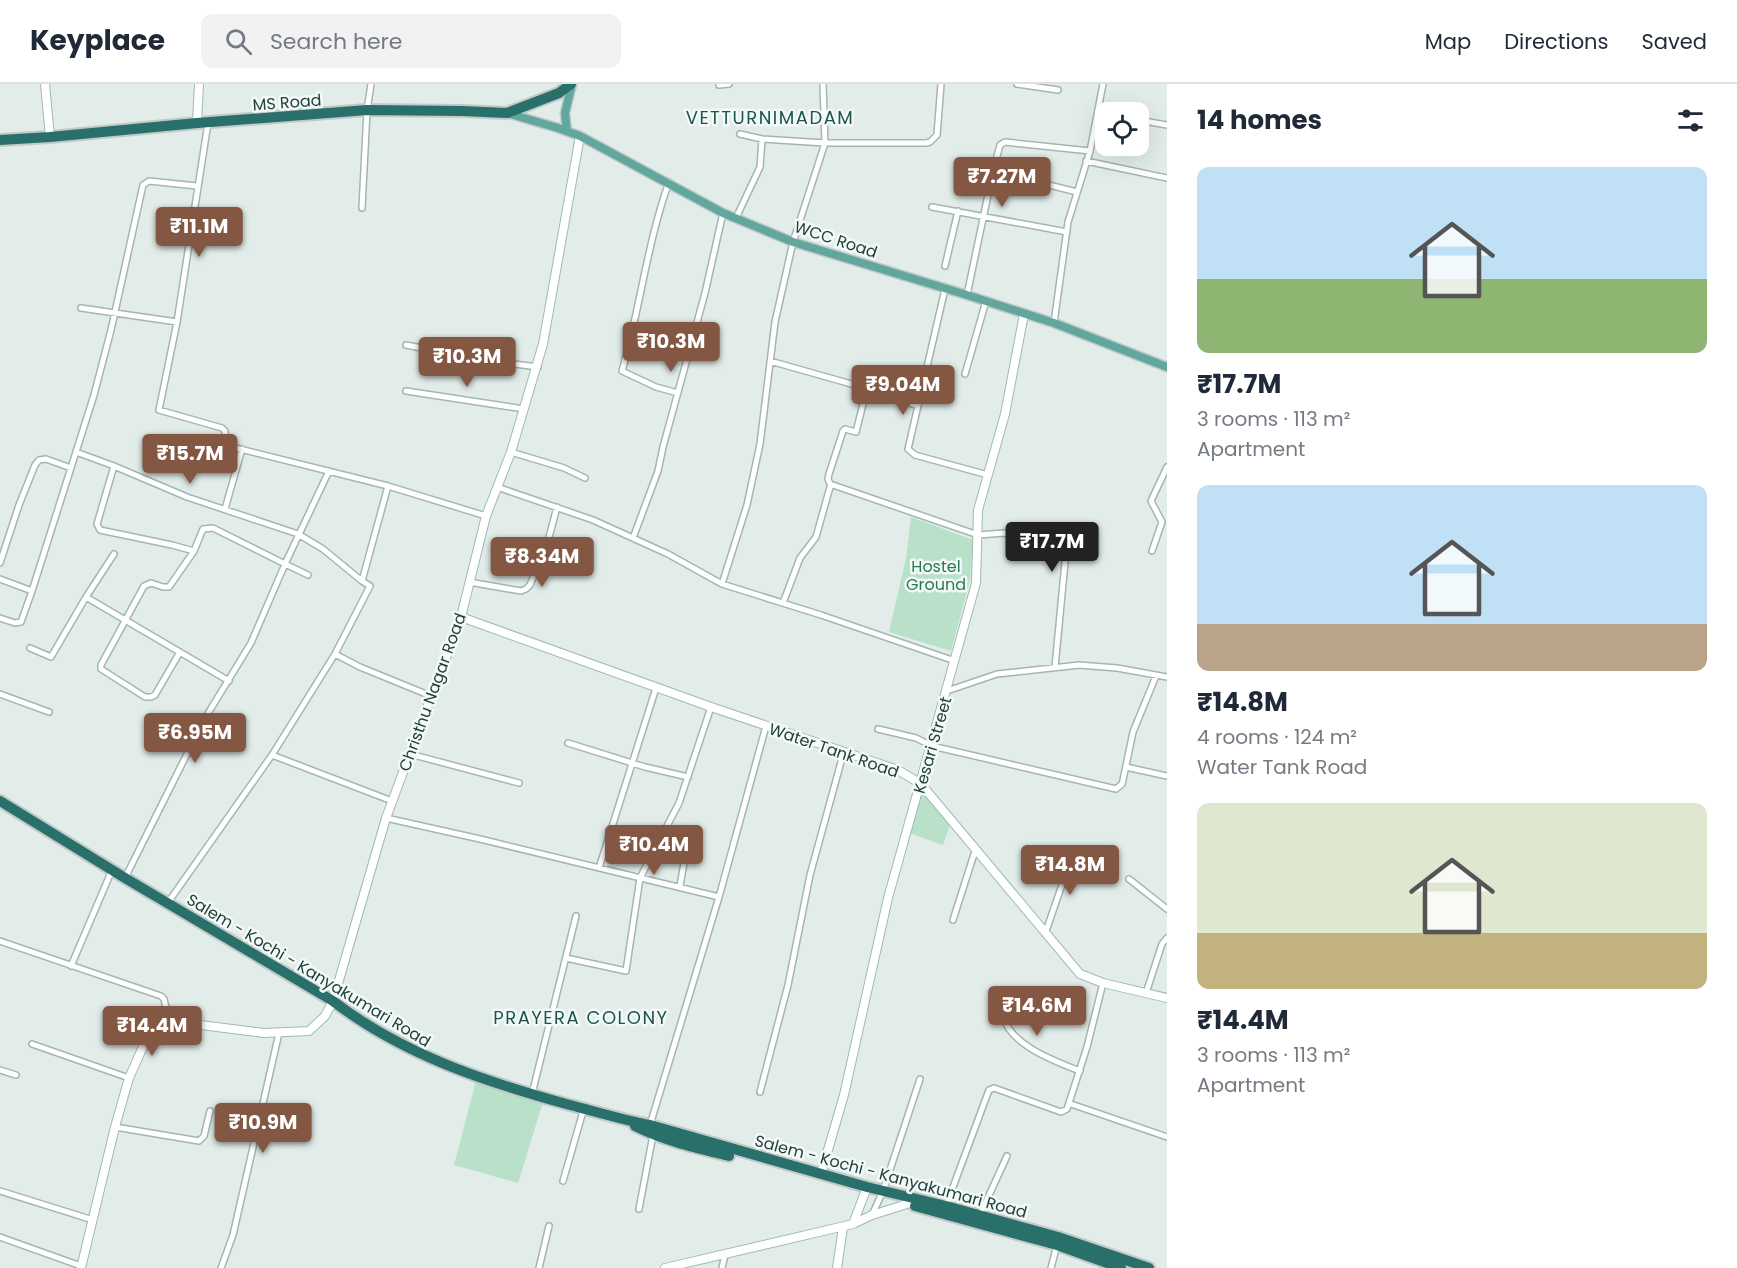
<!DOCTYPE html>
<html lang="en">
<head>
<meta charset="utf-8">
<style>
  body { margin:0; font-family:Poppins,sans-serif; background:#f2f2f3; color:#1f2937; height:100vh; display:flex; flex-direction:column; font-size:22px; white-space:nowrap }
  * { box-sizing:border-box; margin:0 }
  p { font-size:20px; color:#747a83 }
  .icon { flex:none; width:33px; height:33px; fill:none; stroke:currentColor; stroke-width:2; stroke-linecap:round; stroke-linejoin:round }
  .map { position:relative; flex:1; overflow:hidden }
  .drawer { display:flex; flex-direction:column; background:#fff; width:570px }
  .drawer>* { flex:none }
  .tools { position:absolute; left:1095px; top:18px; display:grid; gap:12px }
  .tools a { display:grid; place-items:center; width:54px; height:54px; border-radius:12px; background:#fff; box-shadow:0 6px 24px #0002; font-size:30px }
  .price { position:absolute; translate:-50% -51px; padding:0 14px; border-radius:6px; background:#835742; color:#fff; font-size:20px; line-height:39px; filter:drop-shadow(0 2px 3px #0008) }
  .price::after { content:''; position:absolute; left:50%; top:36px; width:18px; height:14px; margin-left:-9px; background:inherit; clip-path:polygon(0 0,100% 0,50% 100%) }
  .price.current { background:#222; color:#fff }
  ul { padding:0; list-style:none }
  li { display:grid; align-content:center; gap:12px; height:318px; padding:0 30px }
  li span { display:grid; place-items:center; height:186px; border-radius:12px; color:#555 }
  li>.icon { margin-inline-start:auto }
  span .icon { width:108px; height:108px; fill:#fffc; stroke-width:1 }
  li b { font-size:26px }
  h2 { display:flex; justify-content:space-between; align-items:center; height:72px; padding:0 30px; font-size:26px }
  header { display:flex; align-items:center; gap:36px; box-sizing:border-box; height:84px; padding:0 30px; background:#fff; border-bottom:2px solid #e0e1e3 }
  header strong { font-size:28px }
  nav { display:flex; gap:33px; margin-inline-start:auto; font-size:21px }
  .search { width:420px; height:54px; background:#f2f2f3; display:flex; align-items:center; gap:15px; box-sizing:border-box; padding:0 21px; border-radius:12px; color:#747a83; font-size:22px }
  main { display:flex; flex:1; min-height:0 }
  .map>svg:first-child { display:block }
  .green { fill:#b9e0c8 }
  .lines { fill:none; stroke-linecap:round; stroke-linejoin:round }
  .street-casing { stroke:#a4b6b2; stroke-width:8 }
  .secondary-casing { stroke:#9fbab4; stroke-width:10 }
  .primary-casing { stroke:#c1cac8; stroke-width:11 }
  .highway-casing { stroke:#c1cac8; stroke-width:14 }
  .street { stroke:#fff; stroke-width:5 }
  .secondary { stroke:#fff; stroke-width:8 }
  .primary { stroke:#62a79e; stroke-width:8 }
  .highway { stroke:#296f6a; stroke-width:10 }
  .labels { text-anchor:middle; stroke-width:5; stroke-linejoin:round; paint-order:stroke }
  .street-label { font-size:16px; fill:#20403c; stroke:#f3f9f7 }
  .park-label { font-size:16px; fill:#267b52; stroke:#f3f9f7 }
  .neighbourhood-label { font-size:18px; letter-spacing:1.5px; fill:#1a544d; stroke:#f3f9f7 }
</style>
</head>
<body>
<header>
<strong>Keyplace</strong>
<div class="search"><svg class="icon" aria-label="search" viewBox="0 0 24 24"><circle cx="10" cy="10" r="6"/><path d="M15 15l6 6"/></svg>Search here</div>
<nav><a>Map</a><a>Directions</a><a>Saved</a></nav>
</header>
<main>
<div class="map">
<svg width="1167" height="1184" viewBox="0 0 1167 1184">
  <rect width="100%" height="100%" fill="#e2edea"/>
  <path class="green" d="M911 433 973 456 970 496 951 567 889 548 906 474Z
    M921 703 950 741 943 761 909 749Z
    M476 997 543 1018 518 1099 454 1081Z"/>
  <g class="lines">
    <g class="street-casing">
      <path id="street" d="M823 0 825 59H926L930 58 937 51 941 0
        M1017 0 1058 6
        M719 1 729 0
        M1138 36 1167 41
        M208 39 177 238 159 326 222 344 225 347 226 358 228 362 388 402 486 432
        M1086 77 1167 94
        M993 87 1000 61 1005 58 1090 67
        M669 98C647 159 640 225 622 287L656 303 678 309
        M932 123 1067 148
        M362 124 367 26 371 0
        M736 134 760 83 762 55
        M945 182 958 127
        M945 205 908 365 915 371 988 391
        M967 211 993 87 1077 108
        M81 224 177 238
        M1054 239 1068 138 1090 67 1103 0
        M406 261 489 277 538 283
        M770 277 862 303 918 322
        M965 290 986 217
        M406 307 524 325
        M76 368 114 382 187 413 298 450 323 465 362 497 388 402
        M511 368 564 384 585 394
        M114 382 97 440 100 446 172 461 194 467
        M831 402 828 395 829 390 843 347 845 345 856 348 867 304
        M497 403 593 436 668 470 722 500 821 531 955 577
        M225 425 242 365
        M633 454 658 387 663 363 705 209 723 129
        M1152 467 1162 438 1151 417 1167 383
        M114 470 86 513 229 597
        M0 479 19 421 35 381 39 376 46 375 71 384
        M0 495 32 507
        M362 497 370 502 335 570 360 583 431 612
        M469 498 521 507 526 505 530 501 548 457 557 423
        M722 500 747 421 760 360 775 238 793 158 825 59 762 55 740 50
        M783 519 800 474 816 453 830 403 833 401 978 451 1004 449 1060 462 1066 468 1055 583
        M0 534 15 539 21 538 32 507 94 311 111 246 143 101 149 97 197 102
        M30 564 51 573 86 513
        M180 568 155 611 151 613H145L101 585V581L144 502 151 499 163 503H169L194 467 203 445 213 444 285 480 329 387
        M947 607 997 590 1079 581 1117 584 1167 593
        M0 610 49 628
        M878 645 916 654 932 662 1116 705 1122 700 1123 696 1133 648 1156 592
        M568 659 645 683 688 693
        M410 670 519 699
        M272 671 392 717
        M1126 683 1167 692
        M386 734 480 755 719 813
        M599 784 656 604
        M125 794 204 636 251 559 285 480 308 491
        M1129 795 1167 825
        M680 802 686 767
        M167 820 272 671 335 570
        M953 836 975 767
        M1045 850 1074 766
        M0 857 161 912 164 915 169 937
        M566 874 626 887 640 794 679 719 711 623
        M71 882 112 786
        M1005 908C1004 914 1002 920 1002 926 1004 959 1054 977 1080 987
        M1146 909 1162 860 1167 854
        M32 960 129 994
        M0 986 16 991
        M760 1008 788 901 810 791 844 667
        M532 1010 576 832
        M1071 1020 1167 1053
        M650 1041 719 813 766 642
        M115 1043 199 1057 204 1052 210 1027
        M563 1097 584 1024
        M0 1107 93 1136
        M946 1122 989 1006 994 1004 1061 1028 1067 1025 1087 963 1103 899
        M639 1125 653 1051
        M872 1131 883 1107 920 995
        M980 1131 1007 1072
        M0 1153 81 1182
        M221 1184 233 1151 279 949
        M539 1184 549 1142
        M722 1184 725 1171
        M1051 1184 1057 1161"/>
    </g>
    <g class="secondary-casing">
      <path id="secondary" d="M45 0 50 53
        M197 39 199 0
        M461 533 711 623 898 686 921 700 1080 890 1103 899 1167 914
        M821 1090 844 1011 888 814 976 499 978 426 1005 330 1024 230
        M853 1140 867 1103
        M81 1184 115 1043 129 994 146 956 153 948 169 937 264 949 309 947 325 932 333 917 386 734 461 533 486 432 511 368 543 260 580 52
        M665 1184 853 1140 872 1131 907 1120 909 1113
        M837 1184 843 1143"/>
    </g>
    <g class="primary-casing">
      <path id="primary" d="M507 29 558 44 580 52 723 129 793 158 967 211 1054 239 1167 283
        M567 47 565 29 572 0"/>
    </g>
    <g class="highway-casing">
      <path id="highway" d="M0 56 50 53 197 39 367 26 462 27 507 29 559 9 571 0
        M0 717 125 794 333 917C403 971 486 998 570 1021 597 1028 623 1036 650 1041L867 1103 946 1122 1058 1153 1149 1184
        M635 1042C665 1057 697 1064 729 1072
        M915 1122 1057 1161 1121 1184"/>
    </g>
    <use href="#street" class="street"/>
    <use href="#secondary" class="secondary"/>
    <use href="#primary" class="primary"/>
    <use href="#highway" class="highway"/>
  </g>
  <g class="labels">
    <g class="street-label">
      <text transform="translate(287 18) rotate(-4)" y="6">MS Road</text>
      <text transform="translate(836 155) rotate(18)" y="6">WCC Road</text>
      <text transform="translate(432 608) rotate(-70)" y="6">Christhu Nagar Road</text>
      <text transform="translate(932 661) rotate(-74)" y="6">Kesari Street</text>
      <text transform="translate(834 666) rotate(19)" y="6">Water Tank Road</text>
      <text transform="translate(309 886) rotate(31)" y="6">Salem - Kochi - Kanyakumari Road</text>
      <text transform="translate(891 1092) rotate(15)" y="6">Salem - Kochi - Kanyakumari Road</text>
    </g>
    <g class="park-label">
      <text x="936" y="488">Hostel<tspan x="936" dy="18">Ground</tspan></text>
    </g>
    <g class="neighbourhood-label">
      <text x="770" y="40">VETTURNIMADAM</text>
      <text x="581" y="940">PRAYERA COLONY</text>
    </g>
  </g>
</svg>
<div class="tools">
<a><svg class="icon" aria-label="locate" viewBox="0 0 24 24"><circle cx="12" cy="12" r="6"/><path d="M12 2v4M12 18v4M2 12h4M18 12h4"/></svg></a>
</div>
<b class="price" style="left:1002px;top:124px">₹7.27M</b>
<b class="price" style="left:199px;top:174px">₹11.1M</b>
<b class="price" style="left:671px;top:289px">₹10.3M</b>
<b class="price" style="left:467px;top:304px">₹10.3M</b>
<b class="price" style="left:903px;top:332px">₹9.04M</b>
<b class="price" style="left:190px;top:401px">₹15.7M</b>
<b class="price current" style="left:1052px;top:489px">₹17.7M</b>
<b class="price" style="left:542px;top:504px">₹8.34M</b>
<b class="price" style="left:195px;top:680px">₹6.95M</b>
<b class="price" style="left:654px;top:792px">₹10.4M</b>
<b class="price" style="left:1070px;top:812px">₹14.8M</b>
<b class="price" style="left:1037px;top:953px">₹14.6M</b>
<b class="price" style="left:152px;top:973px">₹14.4M</b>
<b class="price" style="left:263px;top:1070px">₹10.9M</b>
</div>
<section class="drawer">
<h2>14 homes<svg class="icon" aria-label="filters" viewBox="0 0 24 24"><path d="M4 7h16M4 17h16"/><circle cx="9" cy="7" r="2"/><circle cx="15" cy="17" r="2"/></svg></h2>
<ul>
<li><span style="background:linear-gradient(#bfe0f5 60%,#8fb573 0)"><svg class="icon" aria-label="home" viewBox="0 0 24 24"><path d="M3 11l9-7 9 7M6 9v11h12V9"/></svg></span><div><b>₹17.7M</b><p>3 rooms · 113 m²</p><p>Apartment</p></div></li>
<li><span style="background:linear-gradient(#bfe0f5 75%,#b9a48a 0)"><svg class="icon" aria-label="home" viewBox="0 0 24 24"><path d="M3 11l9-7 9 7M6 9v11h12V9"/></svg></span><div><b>₹14.8M</b><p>4 rooms · 124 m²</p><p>Water Tank Road</p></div></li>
<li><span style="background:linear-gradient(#dfe7d0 70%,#c2b280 0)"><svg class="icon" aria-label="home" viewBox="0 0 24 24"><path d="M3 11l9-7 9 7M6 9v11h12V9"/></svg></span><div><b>₹14.4M</b><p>3 rooms · 113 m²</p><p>Apartment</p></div></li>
</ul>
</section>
</main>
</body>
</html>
